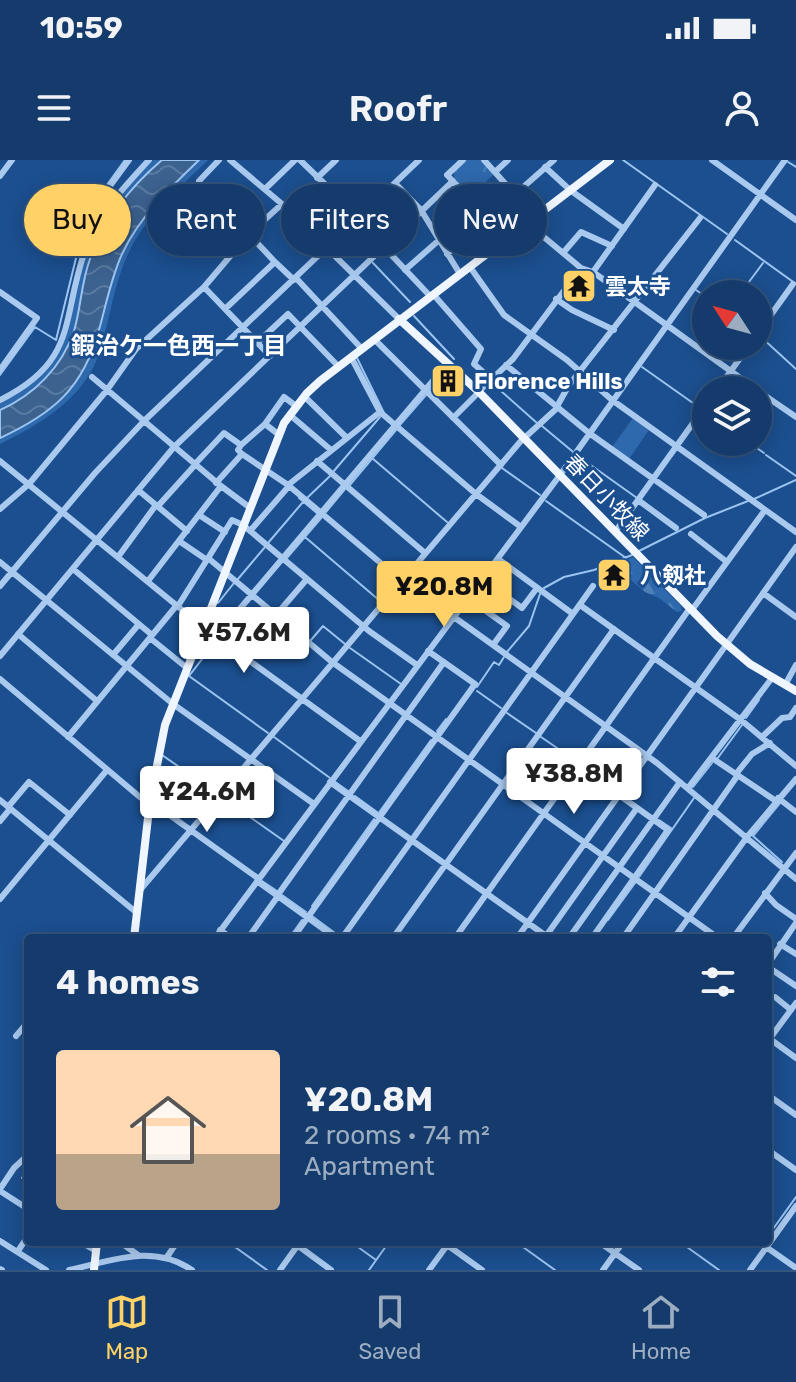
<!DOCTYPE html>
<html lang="en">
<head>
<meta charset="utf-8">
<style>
  body { margin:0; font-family:Rubik,"Noto Sans JP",sans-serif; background:#1d4271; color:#f1f3f6; height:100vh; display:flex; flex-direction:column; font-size:30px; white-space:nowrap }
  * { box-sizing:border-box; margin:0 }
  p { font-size:26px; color:#9dadc1 }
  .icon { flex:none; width:44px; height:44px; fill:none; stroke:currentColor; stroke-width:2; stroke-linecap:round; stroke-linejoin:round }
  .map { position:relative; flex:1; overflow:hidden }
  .panel { position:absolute; left:24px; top:774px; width:748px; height:312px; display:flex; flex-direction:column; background:#143b6b; border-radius:8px; box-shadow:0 4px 20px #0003,0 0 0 2px #33557e }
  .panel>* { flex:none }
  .banner { position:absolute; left:24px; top:24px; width:748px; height:72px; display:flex; gap:16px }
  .needle { width:52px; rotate:306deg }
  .controls { position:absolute; left:692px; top:120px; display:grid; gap:16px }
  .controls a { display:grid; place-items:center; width:80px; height:80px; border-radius:50%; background:#143b6b; box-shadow:0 4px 20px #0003,0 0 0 2px #33557e; font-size:40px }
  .price { position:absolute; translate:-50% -68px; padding:0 18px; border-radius:8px; background:#fff; color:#222; font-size:26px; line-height:52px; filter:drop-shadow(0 2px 4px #0008) }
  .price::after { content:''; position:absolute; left:50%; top:48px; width:24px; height:18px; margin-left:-12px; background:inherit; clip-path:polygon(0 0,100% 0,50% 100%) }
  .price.current { background:#ffd166; color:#111 }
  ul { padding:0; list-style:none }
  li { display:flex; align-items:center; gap:24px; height:200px; padding:0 32px }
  li span { display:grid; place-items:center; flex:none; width:224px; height:160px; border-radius:8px; color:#555 }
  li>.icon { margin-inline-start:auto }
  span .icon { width:96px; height:96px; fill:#fffc; stroke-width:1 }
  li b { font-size:34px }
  h2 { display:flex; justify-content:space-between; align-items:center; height:96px; padding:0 32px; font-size:34px }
  .chip { padding:0 28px; border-radius:36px; background:#143b6b; box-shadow:0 4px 20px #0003,0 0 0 2px #33557e; font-size:28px; line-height:72px }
  .chip.current { background:#ffd166; color:#111 }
  .status { display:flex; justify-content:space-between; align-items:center; height:56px; padding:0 40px; background:#143b6b; direction:ltr }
  .status svg { height:22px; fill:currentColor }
  header { display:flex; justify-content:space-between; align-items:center; height:104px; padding:0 32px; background:#143b6b; font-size:36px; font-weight:600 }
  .menu { display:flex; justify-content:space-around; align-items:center; height:112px; border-top:2px solid #33557e; background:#143b6b; font-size:22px; color:#9dadc1 }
  .menu a { display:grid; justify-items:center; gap:4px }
  .menu .current { color:#ffd166 }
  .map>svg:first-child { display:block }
  .grass { fill:#2e69ad }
  .forest { fill:url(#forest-firs) }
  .park { fill:url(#park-crowns) }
  .water { fill:url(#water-waves); stroke:#9cc4f0; stroke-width:2 }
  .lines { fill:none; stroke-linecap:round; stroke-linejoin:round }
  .stream { stroke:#9cc4f0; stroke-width:2 }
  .minor { stroke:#a9c9ee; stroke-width:6 }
  .major { stroke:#f0f6ff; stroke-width:8 }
  .labels { text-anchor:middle; stroke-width:6; stroke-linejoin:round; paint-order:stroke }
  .poi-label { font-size:22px; font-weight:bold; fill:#fff; stroke:#1b4f8f; text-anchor:start }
  .street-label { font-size:22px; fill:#fff; stroke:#1b4f8f }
  .neighbourhood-label { font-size:24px; font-weight:bold; fill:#fff; stroke:#1b4f8f }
</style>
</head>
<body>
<div class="status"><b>10:59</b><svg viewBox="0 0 49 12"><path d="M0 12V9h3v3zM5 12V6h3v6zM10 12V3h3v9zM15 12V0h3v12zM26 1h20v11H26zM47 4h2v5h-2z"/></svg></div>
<header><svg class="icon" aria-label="menu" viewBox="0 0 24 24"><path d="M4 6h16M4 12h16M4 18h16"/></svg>Roofr<svg class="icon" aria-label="person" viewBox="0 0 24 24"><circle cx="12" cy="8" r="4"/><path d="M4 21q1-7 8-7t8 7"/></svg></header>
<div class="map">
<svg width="796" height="1110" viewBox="0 0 796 1110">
  <defs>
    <pattern id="forest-firs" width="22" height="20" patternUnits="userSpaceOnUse" patternTransform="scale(2)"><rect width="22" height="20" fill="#2e69ad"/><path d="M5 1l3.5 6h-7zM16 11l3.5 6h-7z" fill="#4d80b9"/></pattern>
    <pattern id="park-crowns" width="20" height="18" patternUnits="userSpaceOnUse" patternTransform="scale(2)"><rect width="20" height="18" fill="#2e69ad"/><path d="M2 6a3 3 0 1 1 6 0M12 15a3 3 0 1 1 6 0" fill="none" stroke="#4d80b9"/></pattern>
    <pattern id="water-waves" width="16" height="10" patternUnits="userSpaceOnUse" patternTransform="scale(2)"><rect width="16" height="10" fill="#3c6290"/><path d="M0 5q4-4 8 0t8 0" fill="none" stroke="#597aa1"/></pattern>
  </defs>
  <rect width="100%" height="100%" fill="#1b4f8f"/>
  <path class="grass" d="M153 0H162C130 27 105 59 90 99 81 123 81 148 74 171 62 207 34 235 0 250V242L57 196 89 85 103 56 120 34Z
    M199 0H208C180 28 151 51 132 86 114 119 111 156 100 191 85 238 42 263 0 284V278C57 252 85 226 101 164 107 141 111 116 122 94 140 56 169 29 199 0Z
    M633 258 649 270 629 299 612 287Z"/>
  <path class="forest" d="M633 397 681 446 682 451 677 452 659 438 645 432 614 406Z"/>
  <path class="park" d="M465 0H480L494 14 471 36 454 18V11Z"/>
  <path class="water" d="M162 0H199C169 29 140 56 122 94 111 118 106 145 99 170 83 228 54 253 0 278V250C34 235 62 207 74 171 81 148 81 123 90 99 105 59 130 27 162 0Z"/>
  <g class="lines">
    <path class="stream" d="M623 0 727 74
      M788 2 796 7
      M735 80 796 124
      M373 103 410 142
      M696 130 706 137
      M740 134 763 103
      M414 156 454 199
      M760 176 796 209
      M357 198 384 253
      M642 207 700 248
      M0 215 35 167 56 180 76 98 98 54 91 47 125 0
      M492 223 537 263
      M429 231 446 211
      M399 266 426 235
      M542 266 572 291
      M748 282 764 293
      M766 295 796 316
      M578 296 637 338
      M372 298 447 362
      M502 308 540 335
      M333 312 380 257
      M349 326 396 270
      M299 338 318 354
      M307 338 330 316
      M754 339 796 320
      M546 341 626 398
      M326 352 345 329
      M305 377 380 441
      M268 383 303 342
      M639 391 705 358 748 341
      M286 399 322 357
      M238 419 265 387
      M544 428 564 417 594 410 632 395
      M218 443 234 423
      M311 480 323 466 345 484
      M216 481 189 516 268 573
      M350 488 401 524
      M507 492 529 466 540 434
      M477 527 494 502 499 505 504 497
      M477 531 501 548
      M507 553 536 573
      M746 558 759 540
      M437 571 446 559
      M274 577 330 618
      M541 577 576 601
      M162 595 218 634
      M717 599 742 565
      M582 606 615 629
      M334 621 348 631
      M693 627 712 603
      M355 636 377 652
      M223 638 284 681
      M780 643 753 676 782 702
      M378 654 431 580
      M659 660 671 668
      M639 717 694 638
      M262 721 277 731
      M282 735 306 752
      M312 746 374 659
      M312 756 339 776
      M608 760 635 723
      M292 774 302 760
      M22 1018 28 1008
      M768 1076 796 1037
      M228 1082 267 1110
      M351 1082 376 1100
      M516 1082 555 1110
      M680 1082 719 1110
      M369 1110 389 1082"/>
    <path class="minor" d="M219 0 199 21 275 102 225 149
      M230 0 282 44 399 159
      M300 0 359 57
      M463 0 447 15 487 57
      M484 0 535 57
      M712 0 796 60
      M785 0 560 315 454 457 657 603 796 719
      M545 7 570 30 624 69
      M495 12 508 0
      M0 16 12 0
      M317 18 336 0
      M395 23 421 50 460 114
      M265 29 295 0
      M104 52 96 45 129 0
      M527 63 581 108 593 112 757 230
      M383 86 430 136
      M563 93 581 72 612 86
      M447 94 554 0
      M275 102 294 120
      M470 107 504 155 567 200 612 240 796 372
      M405 110 438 81
      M593 112 655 25
      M296 118 362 189
      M204 127 270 196
      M0 132 37 158 0 210
      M433 134 481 189 474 204 491 219
      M556 139 572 150 614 170
      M758 173 793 124
      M374 179 501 305
      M257 183 288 154 339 207
      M351 197 380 252 476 334 521 367
      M506 205 589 273
      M92 217 221 326 249 347
      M717 230 749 186
      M758 231 796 257
      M478 232 513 199 581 108
      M304 236 347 278
      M0 240C81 200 60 156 87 85 101 51 125 26 149 0
      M290 255 331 290
      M453 258 479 232
      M265 264 284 237 296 246
      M589 273 704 355
      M0 301 203 467 360 581
      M317 301 425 393
      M195 304 224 273 241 285
      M216 323 242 294 238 290 241 285 265 264 278 274
      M288 325 380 252
      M138 330 187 371
      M638 340 676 368
      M158 346 195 305
      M0 349 29 324 107 230 136 189 204 127 249 74 282 44
      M199 355 225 372
      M250 371 289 326
      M615 372 706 245
      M691 374 727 402
      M179 381 207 400
      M118 397 156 345
      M208 398 332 502 718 778
      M498 399 573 454
      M0 402 173 544 314 644
      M73 409 152 475
      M482 419 522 448 537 428
      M148 421 221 326
      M0 426 95 313 144 261 419 0
      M763 433 796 457
      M468 438 507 466 493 485
      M580 445 741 560 796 606
      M178 446 232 360 243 365 369 471 417 505
      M692 450 765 350
      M276 455 307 419
      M18 474 97 541
      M216 477 448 203
      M150 478 187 508
      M113 495 139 464
      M0 496 174 287 453 21
      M0 519 141 638 150 641 259 719
      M785 525 796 505
      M68 577 177 445
      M762 577 782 558 790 557 796 548
      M712 598 776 641
      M736 614 752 594 770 583
      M330 622 549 778
      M688 628 772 518
      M778 638 796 652
      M0 640 137 753
      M8 647 29 622 70 655
      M0 661 10 649
      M257 721 336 778
      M140 730 520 282 555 250 569 225 700 58
      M765 733 776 745 796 759
      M277 736 444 502
      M0 739 107 610
      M220 770 231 778
      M546 776 637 648
      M215 778 454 457 402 421 288 325 242 294
      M248 778 278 736
      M293 778 475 524 428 491
      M342 778 593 426
      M393 778 614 469
      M455 778 690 448
      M517 778 796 387
      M569 778 680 622
      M592 778 668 670 619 635
      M623 778 738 615
      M674 778 747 677 796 619
      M733 778 796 693
      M780 784 796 794
      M768 804 796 763
      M768 807 796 826
      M768 837H775L791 850
      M16 876 28 862
      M770 879 796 898
      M768 881 796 843
      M768 935 796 955
      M768 990 796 1010
      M0 1029 14 1008 28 995
      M0 1031 28 1049
      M0 1081 46 1110
      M81 1082 96 1091
      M120 1082 138 1095
      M293 1082 331 1110
      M443 1082 482 1110
      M599 1082 639 1110
      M759 1082 796 1108
      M18 1091 28 1076
      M167 1097 177 1082
      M0 1109 2 1110
      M69 1110C112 1101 152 1083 192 1110
      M280 1110 300 1082
      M429 1110 448 1084
      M603 1110 623 1082
      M750 1110 796 1046"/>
    <path class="major" d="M399 159 479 232 717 476 750 504 796 531
      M134 778 150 641 165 565 284 263 307 233 320 221 610 0
      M94 1110 97 1082"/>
  </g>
  <defs>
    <g id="temple-square" transform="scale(1.8)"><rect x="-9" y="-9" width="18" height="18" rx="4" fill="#ffd166" stroke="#1b4f8f"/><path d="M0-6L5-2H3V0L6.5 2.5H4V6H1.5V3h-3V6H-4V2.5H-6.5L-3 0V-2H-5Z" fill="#111"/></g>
    <g id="building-square" transform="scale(1.8)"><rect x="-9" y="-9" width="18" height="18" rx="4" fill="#ffd166" stroke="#1b4f8f"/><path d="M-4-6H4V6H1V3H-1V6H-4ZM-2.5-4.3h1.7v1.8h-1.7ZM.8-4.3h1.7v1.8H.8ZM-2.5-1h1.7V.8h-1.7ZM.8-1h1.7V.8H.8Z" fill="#111"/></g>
  </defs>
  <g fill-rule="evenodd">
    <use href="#temple-square" x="579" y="126"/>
    <use href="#building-square" x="448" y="221"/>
    <use href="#temple-square" x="614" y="415"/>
  </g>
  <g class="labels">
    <g class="poi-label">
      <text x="605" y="134">雲太寺</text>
      <text x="474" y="229">Florence Hills</text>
      <text x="640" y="423">八剱社</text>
    </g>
    <g class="street-label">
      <text transform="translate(607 337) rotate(46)" y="8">春日小牧線</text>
    </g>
    <g class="neighbourhood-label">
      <text x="179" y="194">鍜治ケ一色西一丁目</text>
    </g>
  </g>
</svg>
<div class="controls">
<a><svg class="needle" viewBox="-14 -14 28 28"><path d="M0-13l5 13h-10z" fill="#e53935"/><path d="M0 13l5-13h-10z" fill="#9dadc1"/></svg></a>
<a><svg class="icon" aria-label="layers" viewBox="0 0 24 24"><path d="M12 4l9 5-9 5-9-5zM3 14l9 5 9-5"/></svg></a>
</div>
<b class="price current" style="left:444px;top:469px">¥20.8M</b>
<b class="price" style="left:244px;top:515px">¥57.6M</b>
<b class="price" style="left:574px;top:656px">¥38.8M</b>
<b class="price" style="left:207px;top:674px">¥24.6M</b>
<div class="banner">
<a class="chip current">Buy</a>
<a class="chip">Rent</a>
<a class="chip">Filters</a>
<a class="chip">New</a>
</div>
<section class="panel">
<h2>4 homes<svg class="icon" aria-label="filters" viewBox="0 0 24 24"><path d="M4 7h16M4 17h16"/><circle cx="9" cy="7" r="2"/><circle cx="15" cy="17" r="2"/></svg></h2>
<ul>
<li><span style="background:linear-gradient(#ffd9b3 65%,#b9a48a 0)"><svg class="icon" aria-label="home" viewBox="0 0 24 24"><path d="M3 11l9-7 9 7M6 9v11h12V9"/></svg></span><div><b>¥20.8M</b><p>2 rooms · 74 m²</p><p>Apartment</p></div></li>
</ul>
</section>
</div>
<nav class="menu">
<a class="current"><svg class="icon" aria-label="map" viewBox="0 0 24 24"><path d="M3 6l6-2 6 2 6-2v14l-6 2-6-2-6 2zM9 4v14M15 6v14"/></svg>Map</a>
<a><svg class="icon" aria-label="saved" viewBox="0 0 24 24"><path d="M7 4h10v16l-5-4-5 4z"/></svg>Saved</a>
<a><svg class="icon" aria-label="home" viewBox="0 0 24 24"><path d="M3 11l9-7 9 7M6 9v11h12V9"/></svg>Home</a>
</nav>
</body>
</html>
